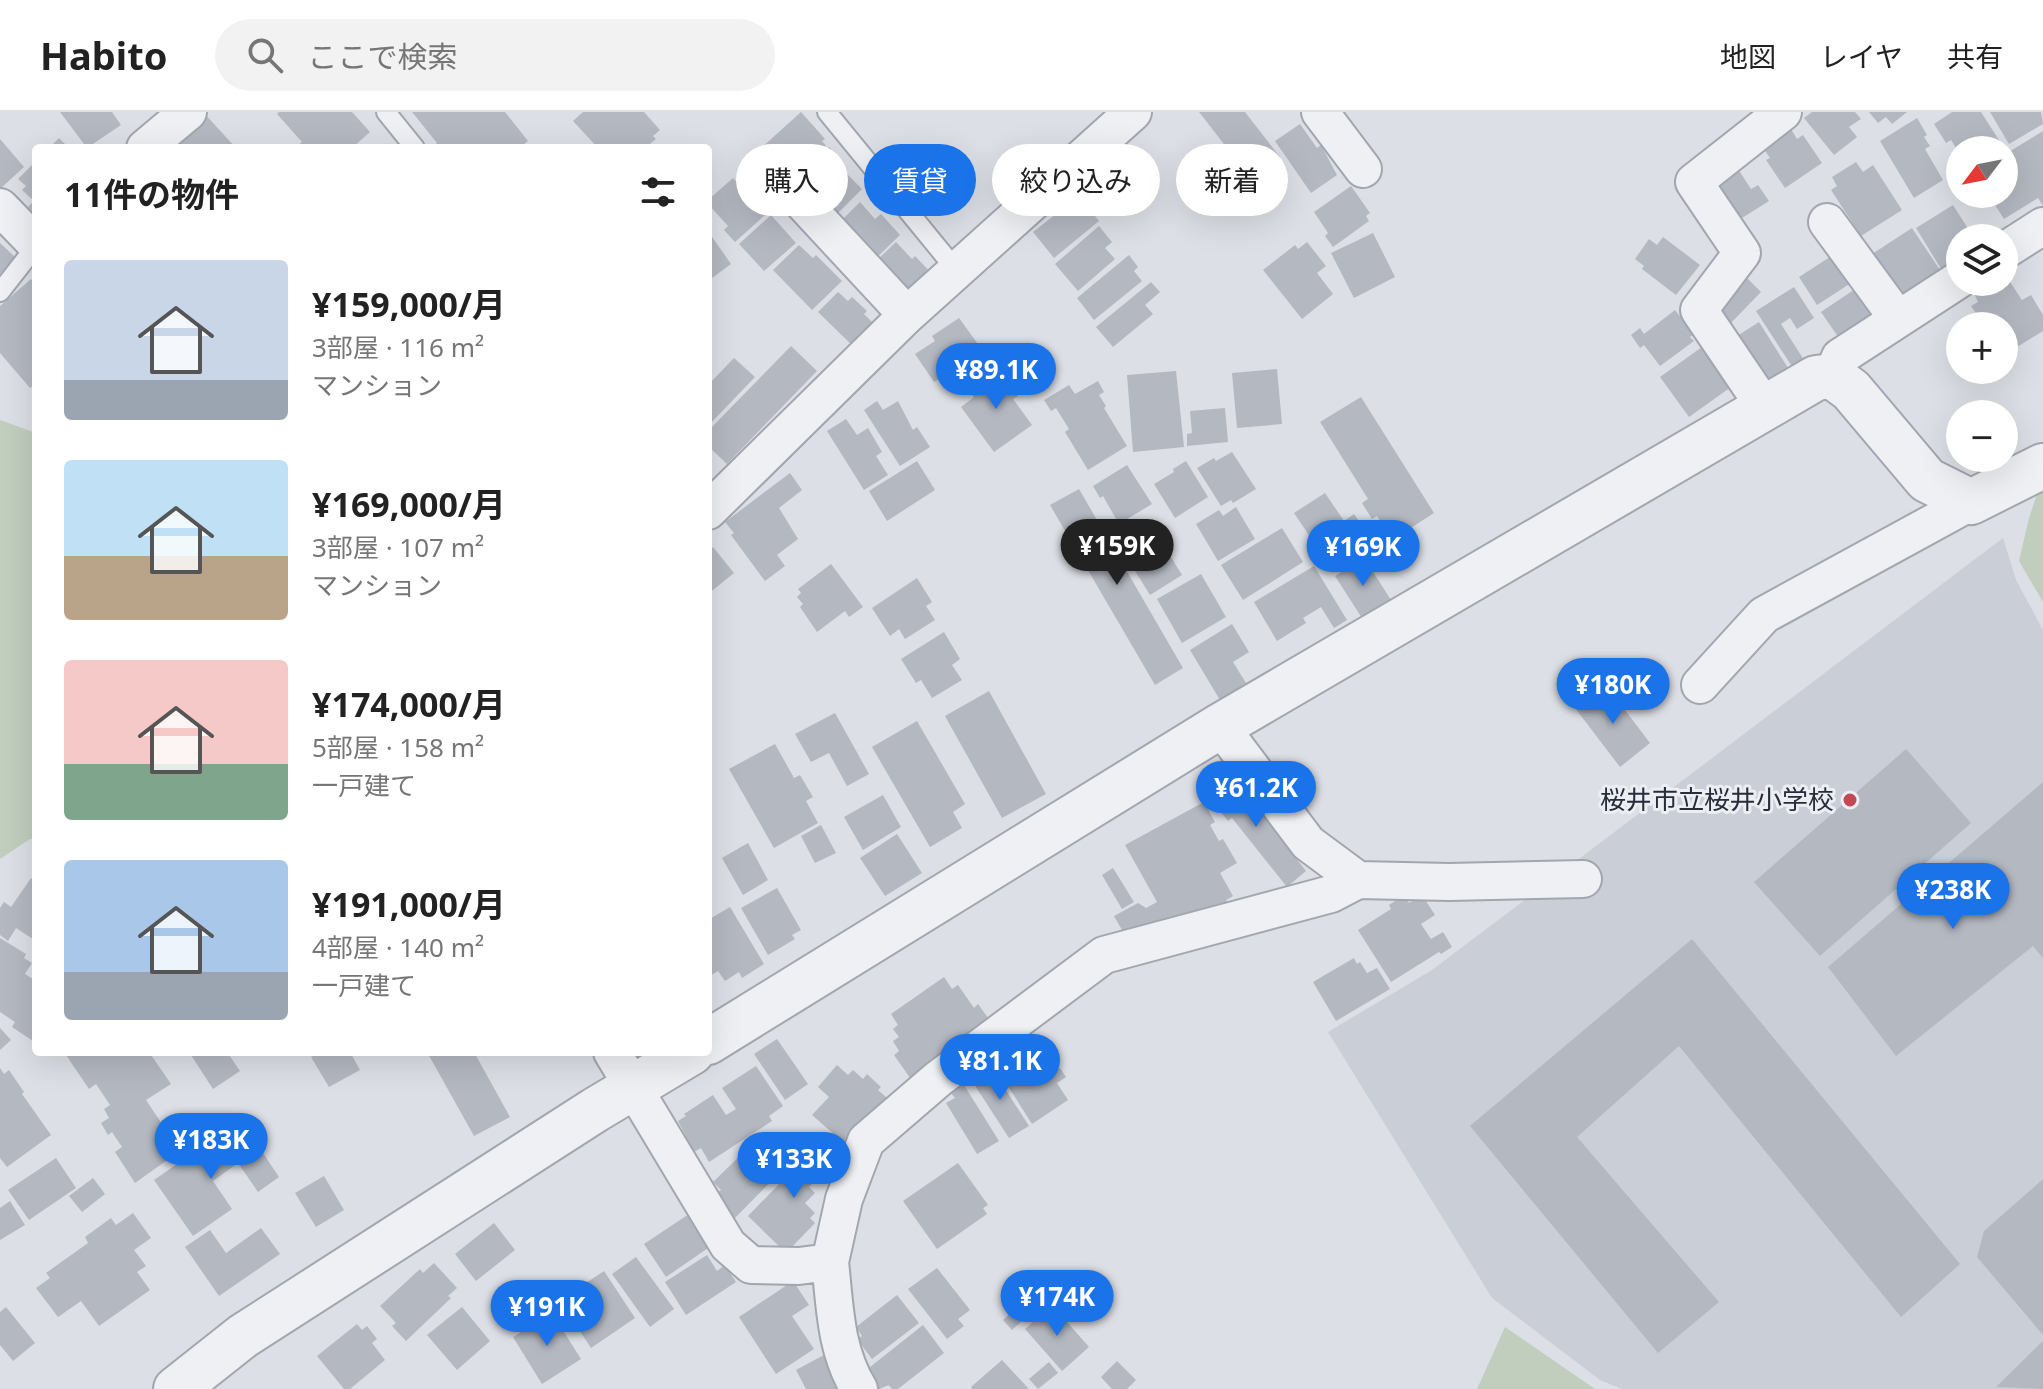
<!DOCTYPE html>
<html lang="ja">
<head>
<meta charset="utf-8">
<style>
  body { margin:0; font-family:"Noto Sans","Noto Sans JP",sans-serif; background:#f2f2f2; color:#222; height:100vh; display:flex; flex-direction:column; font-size:30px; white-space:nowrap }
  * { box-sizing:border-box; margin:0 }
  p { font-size:26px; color:#767676 }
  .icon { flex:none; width:44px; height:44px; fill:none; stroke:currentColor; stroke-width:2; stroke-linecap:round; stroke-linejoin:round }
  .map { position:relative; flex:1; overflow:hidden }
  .drawer { position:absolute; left:32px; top:32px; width:680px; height:912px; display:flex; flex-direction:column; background:#fff; border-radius:8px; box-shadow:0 8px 32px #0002 }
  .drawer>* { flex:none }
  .top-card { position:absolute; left:736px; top:32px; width:760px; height:72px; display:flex; gap:16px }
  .needle { width:52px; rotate:238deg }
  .buttons { position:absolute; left:1946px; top:24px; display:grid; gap:16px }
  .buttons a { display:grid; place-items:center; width:72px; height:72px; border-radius:50%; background:#fff; box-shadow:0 8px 32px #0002; font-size:40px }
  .price { position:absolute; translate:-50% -68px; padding:0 18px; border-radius:28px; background:#1a73e8; color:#fff; font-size:26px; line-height:52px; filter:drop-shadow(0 2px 4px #0008) }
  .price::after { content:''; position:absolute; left:50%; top:48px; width:24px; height:18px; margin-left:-12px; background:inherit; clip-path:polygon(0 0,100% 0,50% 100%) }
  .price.current { background:#222; color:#fff }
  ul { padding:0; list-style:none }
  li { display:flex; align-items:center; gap:24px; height:200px; padding:0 32px }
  li span { display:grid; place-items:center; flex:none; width:224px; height:160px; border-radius:8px; color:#555 }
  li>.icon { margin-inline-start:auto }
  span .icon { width:96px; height:96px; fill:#fffc; stroke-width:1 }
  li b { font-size:34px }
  h2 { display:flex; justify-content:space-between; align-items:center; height:96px; padding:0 32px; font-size:34px }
  .pill { padding:0 28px; border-radius:36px; background:#fff; box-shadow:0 8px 32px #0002; font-size:28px; line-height:72px }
  .pill.current { background:#1a73e8; color:#fff }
  header { display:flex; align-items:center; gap:48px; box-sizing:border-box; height:112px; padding:0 40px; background:#fff; border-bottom:2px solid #e0e0e0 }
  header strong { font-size:38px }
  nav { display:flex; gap:44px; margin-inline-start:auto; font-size:28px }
  .search { width:560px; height:72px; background:#f2f2f2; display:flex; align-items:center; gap:20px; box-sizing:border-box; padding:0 28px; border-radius:44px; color:#767676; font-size:30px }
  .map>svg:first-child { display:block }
  .built { fill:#caced6 }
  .green { fill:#c1cebe }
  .building { fill:#b4b8c1 }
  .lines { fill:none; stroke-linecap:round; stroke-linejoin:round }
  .service-casing { stroke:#a2a6ae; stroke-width:22 }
  .minor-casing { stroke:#a2a6ae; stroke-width:40 }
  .tertiary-casing { stroke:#a2a6ae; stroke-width:48 }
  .service { stroke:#eef0f4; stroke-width:18 }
  .minor { stroke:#eef0f4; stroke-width:36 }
  .tertiary { stroke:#eef0f4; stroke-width:44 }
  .poi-dot { fill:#c34851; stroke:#ebeef3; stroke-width:3 }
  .labels { text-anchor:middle; stroke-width:6; stroke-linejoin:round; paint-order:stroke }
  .poi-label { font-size:26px; fill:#272d3a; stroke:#ebeef3; text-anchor:end }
</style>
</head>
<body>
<header>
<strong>Habito</strong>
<div class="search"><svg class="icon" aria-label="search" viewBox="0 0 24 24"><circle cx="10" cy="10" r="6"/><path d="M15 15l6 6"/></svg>ここで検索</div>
<nav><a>地図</a><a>レイヤ</a><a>共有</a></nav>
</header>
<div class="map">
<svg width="2043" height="1277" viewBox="0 0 2043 1277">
  <rect width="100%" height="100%" fill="#dcdfe5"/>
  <path class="built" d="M2003 426 2016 468 2043 518V1277H1622L1600 1268 1492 1186 1328 920 1432 858Z"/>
  <path class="green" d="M0 308 36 321V727H30L0 747Z
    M2043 364V490L2019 449 2029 406Z
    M1505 1215 1595 1277H1477Z"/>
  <path class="building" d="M60 0H112L121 13 87 36Z
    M203 0 236 36H166Z
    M279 0H352L370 20 352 36H295L302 30 277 2Z
    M412 0H505L528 29 519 36H430L437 31Z
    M583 0H644L660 18 653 24 656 27 645 36H598L573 9Z
    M801 0 825 27 822 29 826 34 789 69 760 37Z
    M1199 0H1245L1280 45 1252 68Z
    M1812 0H1855L1861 7 1849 15 1857 25 1834 43 1804 6Z
    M1869 0H1907L1892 12 1886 5 1878 11Z
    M1952 0H1981L2004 36 1960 38V42L1951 28 1946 31 1934 12Z
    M1990 0H2041L2043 12 2009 32Z
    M1917 6 1927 23 1924 25 1930 34 1925 37 1943 68 1914 86 1880 29Z
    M1300 12 1317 36 1321 33 1337 63 1311 81 1275 29Z
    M1789 14 1797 27 1803 23 1822 51 1785 76 1766 48 1770 46 1761 33Z
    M2043 19V94L2038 86 2004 107 1988 82H2004V43Z
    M59 26 69 36H49Z
    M0 27 24 55 0 77Z
    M829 35 843 49 838 53 862 77 831 108 794 70Z
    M36 49V103L28 95 34 89 22 78 26 74 18 67Z
    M1856 50 1863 60 1873 53 1902 98 1861 124 1831 78 1837 74 1832 65Z
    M1736 54 1751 77 1758 73 1769 89 1734 111 1709 72Z
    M733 66 755 91 762 85 773 96 735 130 724 118 728 114 708 92V88Z
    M1351 74 1370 101 1366 104 1369 109 1333 135 1325 124 1328 121 1314 100Z
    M1079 84 1099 109 1054 146 1033 120Z
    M860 90 875 107 881 102 900 123 873 149 838 112Z
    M1953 93 1974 126H1960V149L1943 160 1916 116Z
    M771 103 796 131 764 159 739 132Z
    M1099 114 1112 130 1105 136 1115 147 1078 179 1055 152Z
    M1912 116 1944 164 1900 193 1869 144Z
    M708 119 731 152 708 169Z
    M1373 121 1395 165 1354 186 1331 141Z
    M1663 125 1700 153 1676 183 1642 157 1644 154 1635 147 1649 127 1657 133Z
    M896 130 912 147 915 144 935 165 912 183 873 152Z
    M1307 130 1326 154 1317 161 1333 182 1302 207 1263 158 1295 133 1298 137Z
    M0 131 15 145 0 162Z
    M799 133 813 146 816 143 842 169 812 198 773 158Z
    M1129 143 1138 155 1134 159 1142 169 1094 208 1077 186Z
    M1833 143 1851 171 1817 193 1799 165Z
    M1743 162 1761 180 1726 216 1708 198Z
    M2006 164 2022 188 2031 183 2043 203V219L2004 243V214H1984L1971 194 1978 190 1975 183 1996 170H2004Z
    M31 167 36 173V278L33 274 30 276 0 241V194Z
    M1151 170 1160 180 1145 193 1153 202 1113 235 1096 215Z
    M1794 175 1814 206 1797 217 1790 206 1781 212 1804 248 1793 256 1756 199Z
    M1855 177 1875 207 1841 229 1821 200Z
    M838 180 848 189 852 185 867 199 864 202 880 218 859 240 818 200Z
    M1675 198 1694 222 1690 225 1694 229 1660 254 1644 233 1640 236 1631 223 1640 216 1644 222Z
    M959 206 983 239 934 270 915 242 935 229 932 224Z
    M1759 210 1788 256 1763 272 1734 226Z
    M791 234 817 259 727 352 708 334V319Z
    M1702 235 1731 275 1689 305 1660 265Z
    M734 246 755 265 708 314V273Z
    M998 257 1018 284 1013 287 1032 313 994 340 961 295 974 285 968 277Z
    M1277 257 1282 312 1237 316 1232 261Z
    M1176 259 1184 335 1133 340 1127 263Z
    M1098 269 1104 280 1099 283 1106 294 1104 296 1127 334 1088 358 1065 320 1069 317 1056 296 1051 299 1044 288 1069 273 1075 282Z
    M1361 285 1434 401 1392 428 1377 404 1372 407 1362 391 1368 387 1320 310Z
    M877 289 883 298 898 289 913 318 917 315 930 335 900 354 864 298Z
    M1225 296 1228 330 1187 334V322L1192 321 1190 299Z
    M846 307 857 323 868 316 882 340 876 344 888 363 864 378 827 319Z
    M1232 340 1256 377 1233 391 1231 388 1221 394 1197 356 1214 346 1216 349Z
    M917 349 935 378 887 409 869 379Z
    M1186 349 1208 385 1175 406 1154 372 1174 360 1173 357Z
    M1127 353 1152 392 1119 412 1103 384 1100 386 1093 374Z
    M790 361 802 378 779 396 798 427 777 443 785 454 765 469 731 423 734 421 725 410Z
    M1079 377 1183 556 1155 573 1050 393Z
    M1325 381 1344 409 1354 402 1366 419 1360 423 1366 432 1331 456 1294 401Z
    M1236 395 1255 427 1218 449 1196 412 1219 398 1223 404Z
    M1149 409 1182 463 1150 483 1117 430Z
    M1282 416 1303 450 1243 488 1221 453Z
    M713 435 734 461 708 482V440Z
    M1364 446 1391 488 1362 506 1335 464Z
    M831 452 863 495 849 505 845 499 817 520 800 495 803 492 797 485 801 481 798 477Z
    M1314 454 1347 508 1334 516 1321 495 1303 506 1306 511 1277 529 1254 490Z
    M1201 462 1226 505 1182 531 1157 487Z
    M917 466 932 490 926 494 935 508 905 527 899 517 890 524 872 496Z
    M1232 512 1249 540 1233 550 1246 571 1220 588 1190 538Z
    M944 520 960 547 952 553 962 568 932 586 921 568 916 571 901 547Z
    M1606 573 1650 631 1620 655 1575 596Z
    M989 579 1046 682 1002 706 945 604Z
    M835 601 869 662 847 674 829 641 811 650 795 622Z
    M917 609 965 692 953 700 962 716 930 735 872 635Z
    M775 632 794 666 800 663 813 685 806 689 818 711 774 736 729 657Z
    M1906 637 1971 711 1820 844 1754 770Z
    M1230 662 1306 759 1287 775 1232 706 1228 709 1206 681Z
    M2043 670V846L2033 834 1896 944 1828 855Z
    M883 683 901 715 863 738 844 705Z
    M1204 690 1215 710 1210 713 1219 729 1223 727 1237 751 1220 761 1233 784 1226 788 1232 797 1130 832 1114 804 1138 791 1146 796 1157 790 1125 733Z
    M821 713 836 741 815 751 801 724Z
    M897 722 922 761 885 784 860 746Z
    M748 731 768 768 743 783 722 746Z
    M1113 756 1134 790 1122 797 1102 763Z
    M31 766 36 770V829L16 816 8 829 0 823V796L4 790 11 795Z
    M777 776 801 818 792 823 795 827 768 843 741 796Z
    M1404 783 1409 791 1422 783 1435 803 1421 812 1431 827 1443 820 1452 835 1441 842 1439 840 1391 870 1358 818 1391 797 1389 793Z
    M730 795 764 852 742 866 739 860 725 869 718 859 708 865V808Z
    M0 826 26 842 24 846 32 851 25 862 36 869V931L12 915 15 910 0 900Z
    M1692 827 1960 1152 1901 1205 1679 934 1577 1025 1719 1190 1658 1241 1470 1014Z
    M1354 846 1357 852 1360 850 1367 861 1377 856 1390 877 1336 909 1313 870Z
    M944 865 952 877 958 873 974 896 978 892 991 910 915 973 894 943 899 939 893 929 899 925 893 917 898 913 891 902Z
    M0 916 11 928 0 938Z
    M777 927 808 972 785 988 754 942Z
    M64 940H149L171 972 146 988 180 1039 135 1071 115 1040 122 1035 112 1020 108 1023 101 1011 109 1006 104 997 110 993 96 972 89 977Z
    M189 940H227L240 959 213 977Z
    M320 940H350L360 958 329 975 311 945Z
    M427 940H474L510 1005 474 1024Z
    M1049 948 1055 959 1060 956 1066 965 1057 971 1068 988 1032 1012 1008 974Z
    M989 952 1029 1014 1009 1026 974 972 981 968 976 961Z
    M837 953 848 963 853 958 863 967 867 962 881 975 878 978 895 993 853 1039 812 1003 829 985 818 975Z
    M756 954 783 994 769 1004 772 1009 709 1050 701 1036 694 1040 678 1009 686 1004 684 1002 713 983 726 1003 736 997 722 976Z
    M0 956 4 962 9 958 24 980 22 982 51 1023 7 1055 0 1046Z
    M964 973 999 1029 977 1042 946 991 955 986 951 981Z
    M216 1025 228 1044 253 1026 279 1065 258 1080 238 1051 213 1069 232 1097 193 1124 154 1068Z
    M823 1027 840 1043 809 1075 815 1081 805 1091 815 1101 810 1106 815 1111 786 1141 748 1104Z
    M759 1030 785 1055 731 1110 713 1085 721 1078 713 1070 749 1035 752 1037Z
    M56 1046 76 1076 29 1108 8 1078Z
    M958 1051 988 1093 983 1096 987 1102 937 1137 903 1089Z
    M324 1064 344 1098 316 1115 295 1081Z
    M93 1066 105 1082 82 1100 69 1084Z
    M2043 1067V1223L1977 1145 1984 1119Z
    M10 1089 25 1113 0 1128V1096Z
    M133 1101 151 1126 134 1138 146 1154 137 1160 150 1178 99 1214 81 1189 58 1205 36 1176 50 1166 46 1161 88 1131 85 1125 111 1106 116 1113Z
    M689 1102 711 1134 666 1165 644 1132Z
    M494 1111 515 1138 476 1169 455 1142Z
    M261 1116 280 1142 219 1184 185 1135 210 1118 226 1141Z
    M707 1143 717 1159 725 1153 736 1170 686 1203 665 1170Z
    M636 1145 674 1197 650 1215 612 1162Z
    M434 1151 457 1176 448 1184 451 1186 406 1229 392 1214 396 1211 380 1194 420 1157 423 1161Z
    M937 1156 970 1198 958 1207 964 1214 947 1227 908 1177Z
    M604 1159 635 1206 591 1236 562 1192 585 1177 583 1173Z
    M793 1169 809 1193 792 1204 814 1237 776 1262 739 1205Z
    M897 1183 919 1211 872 1247 857 1227 862 1224 856 1215Z
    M1023 1190 1032 1200 1012 1218 1003 1208Z
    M1052 1193 1089 1235 1062 1259 1025 1217Z
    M6 1195 35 1231 13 1249 0 1233V1200Z
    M462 1195 490 1229 457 1258 427 1223Z
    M552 1201 581 1247 542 1272 513 1225Z
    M357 1212 362 1218 367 1214 377 1227 372 1231 385 1248 350 1277H344L317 1244Z
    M923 1213 944 1241 898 1277H892L889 1273 879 1277 865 1259Z
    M2043 1229V1277L1996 1275Z
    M824 1243 842 1277H806L796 1258Z
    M1002 1248 1029 1277H972L971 1275Z
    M1117 1249 1136 1268 1127 1277H1112L1101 1265Z
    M1049 1250 1058 1261 1038 1277 1029 1267Z"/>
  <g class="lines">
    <g class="service-casing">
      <path id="service" d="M386 0 415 36
        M827 0 957 159
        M0 180 36 134"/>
    </g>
    <g class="minor-casing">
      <path id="minor" d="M1320 0 1363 57
        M145 36 188 0
        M778 64 907 203
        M0 95 36 132
        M1827 110 1898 207
        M2004 139 2043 114
        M1832 264 1840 245 1960 167
        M1766 297 1699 198 1742 141 1694 70 1783 0
        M708 399 907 203 1133 0
        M1700 573 1764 503 1971 390
        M1220 614 1308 731 1358 768 1449 770 1583 767
        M612 940 728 1133 751 1153 799 1154 830 1150C835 1194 835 1238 859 1277
        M830 1150 844 1087 866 1029 938 967 1104 843 1331 782 1358 768"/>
    </g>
    <g class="tertiary-casing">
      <path id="tertiary" d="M708 930 1220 614 1816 266 1832 264 1851 278 1927 368 1971 390 2043 354
        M176 1277 243 1224 595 998 692 940"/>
    </g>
    <use href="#service" class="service"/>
    <use href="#minor" class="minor"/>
    <use href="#tertiary" class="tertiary"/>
  </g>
  <circle class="poi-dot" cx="1850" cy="688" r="8"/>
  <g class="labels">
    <g class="poi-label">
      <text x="1834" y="697">桜井市立桜井小学校</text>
    </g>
  </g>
</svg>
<div class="buttons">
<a><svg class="needle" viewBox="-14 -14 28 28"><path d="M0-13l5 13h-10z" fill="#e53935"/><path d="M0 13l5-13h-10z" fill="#767676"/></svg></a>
<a><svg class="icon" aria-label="layers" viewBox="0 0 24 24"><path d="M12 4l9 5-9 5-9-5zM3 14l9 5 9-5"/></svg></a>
<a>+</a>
<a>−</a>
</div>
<b class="price" style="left:996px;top:299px">¥89.1K</b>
<b class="price current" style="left:1117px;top:475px">¥159K</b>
<b class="price" style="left:1363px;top:476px">¥169K</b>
<b class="price" style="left:1613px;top:614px">¥180K</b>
<b class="price" style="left:1256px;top:717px">¥61.2K</b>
<b class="price" style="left:1953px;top:819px">¥238K</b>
<b class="price" style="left:1000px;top:990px">¥81.1K</b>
<b class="price" style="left:211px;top:1069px">¥183K</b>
<b class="price" style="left:794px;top:1088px">¥133K</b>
<b class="price" style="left:1057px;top:1226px">¥174K</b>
<b class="price" style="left:547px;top:1236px">¥191K</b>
<div class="top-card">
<a class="pill">購入</a>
<a class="pill current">賃貸</a>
<a class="pill">絞り込み</a>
<a class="pill">新着</a>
</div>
<section class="drawer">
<h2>11件の物件<svg class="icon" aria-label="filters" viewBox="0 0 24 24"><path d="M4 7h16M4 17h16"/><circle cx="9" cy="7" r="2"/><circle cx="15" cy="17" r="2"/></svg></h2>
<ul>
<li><span style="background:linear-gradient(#c9d6e8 75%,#9aa5b1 0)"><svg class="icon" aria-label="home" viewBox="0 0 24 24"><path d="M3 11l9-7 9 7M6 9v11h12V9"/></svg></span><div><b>¥159,000/月</b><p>3部屋 · 116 m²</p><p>マンション</p></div></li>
<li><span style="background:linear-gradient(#bfe0f5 60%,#b9a48a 0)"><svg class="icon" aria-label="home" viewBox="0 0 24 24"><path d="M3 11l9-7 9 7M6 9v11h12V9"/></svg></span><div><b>¥169,000/月</b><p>3部屋 · 107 m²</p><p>マンション</p></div></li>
<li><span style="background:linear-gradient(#f6c9c9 65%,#7fa58c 0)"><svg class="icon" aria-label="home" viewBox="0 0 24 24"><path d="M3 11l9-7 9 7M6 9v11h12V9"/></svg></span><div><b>¥174,000/月</b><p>5部屋 · 158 m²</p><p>一戸建て</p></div></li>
<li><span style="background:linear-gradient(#a9c7e8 70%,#9aa5b1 0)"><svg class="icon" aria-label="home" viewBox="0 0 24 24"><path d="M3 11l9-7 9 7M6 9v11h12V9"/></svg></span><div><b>¥191,000/月</b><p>4部屋 · 140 m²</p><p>一戸建て</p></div></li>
</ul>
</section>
</div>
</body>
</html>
